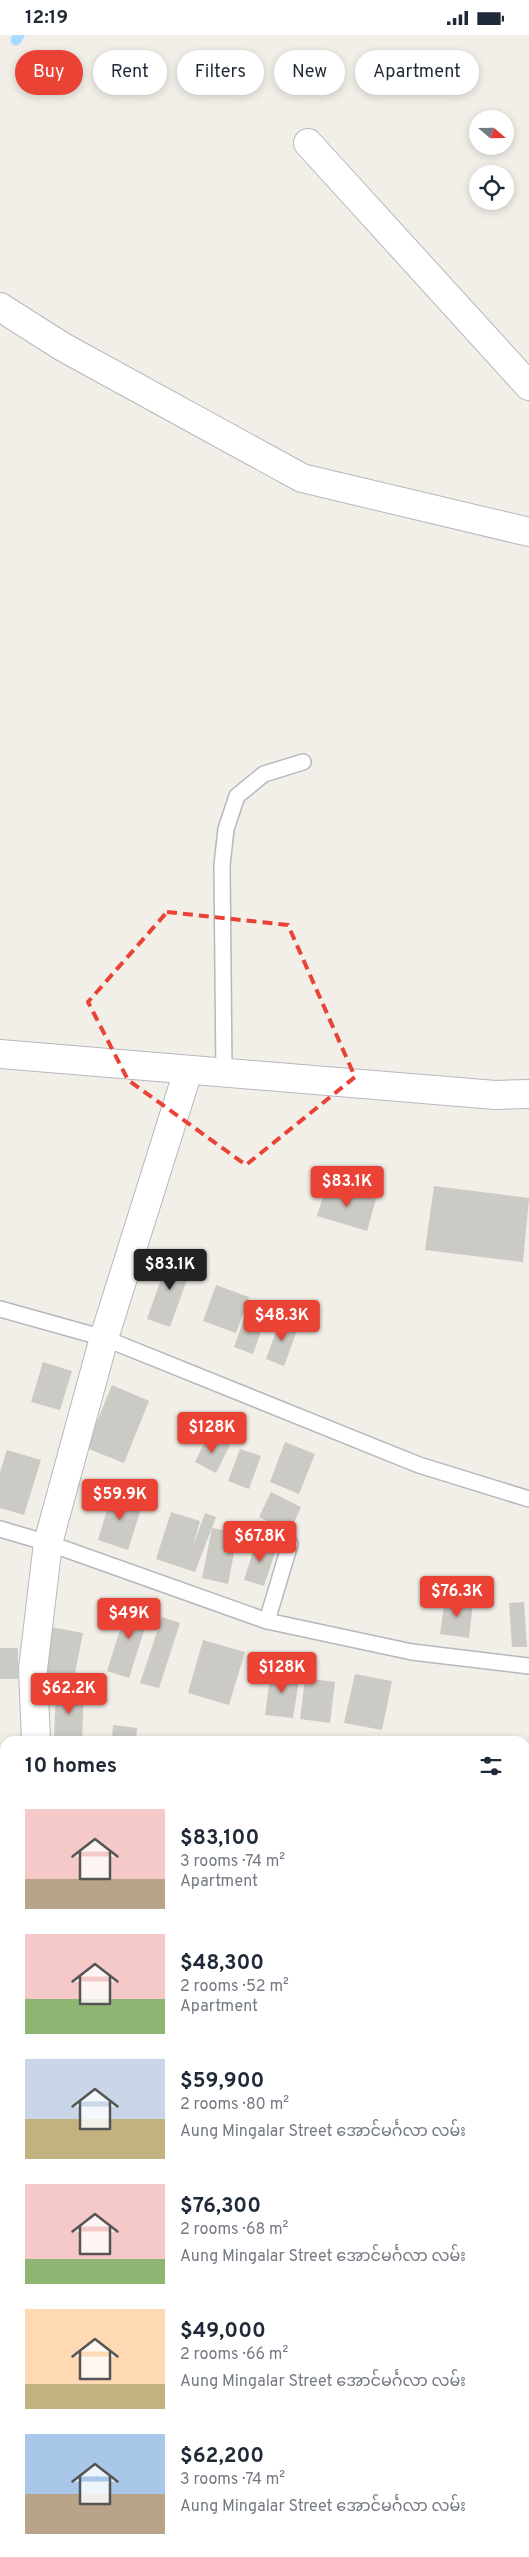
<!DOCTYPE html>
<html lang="en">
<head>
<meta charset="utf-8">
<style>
  body { margin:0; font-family:Overpass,"Noto Sans Myanmar",sans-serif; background:#f2f2f3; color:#1f2937; height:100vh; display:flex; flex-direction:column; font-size:19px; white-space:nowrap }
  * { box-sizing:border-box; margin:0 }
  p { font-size:16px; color:#747a83 }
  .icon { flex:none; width:28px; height:28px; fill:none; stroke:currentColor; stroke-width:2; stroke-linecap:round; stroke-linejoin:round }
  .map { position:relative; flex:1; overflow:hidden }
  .side { position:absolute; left:0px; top:1701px; width:530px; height:821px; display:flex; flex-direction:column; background:#fff; border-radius:15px 15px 0 0; box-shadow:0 2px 8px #0003 }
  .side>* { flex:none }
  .top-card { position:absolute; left:15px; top:15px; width:500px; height:45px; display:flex; gap:10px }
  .needle { width:32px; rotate:110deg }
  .tools { position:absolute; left:469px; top:75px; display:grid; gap:10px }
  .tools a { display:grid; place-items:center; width:45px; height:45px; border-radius:50%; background:#fff; box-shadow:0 2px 8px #0003; font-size:25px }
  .price { position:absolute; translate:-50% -42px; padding:0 11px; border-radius:5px; background:#ea4335; color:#fff; font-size:16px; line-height:32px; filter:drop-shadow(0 1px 2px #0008) }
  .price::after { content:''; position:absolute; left:50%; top:30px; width:15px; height:11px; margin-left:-8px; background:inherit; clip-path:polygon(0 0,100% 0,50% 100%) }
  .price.on { background:#222; color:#fff }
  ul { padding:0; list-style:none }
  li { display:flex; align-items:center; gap:15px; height:125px; padding:0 25px }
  li span { display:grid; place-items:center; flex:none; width:140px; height:100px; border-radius:0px; color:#555 }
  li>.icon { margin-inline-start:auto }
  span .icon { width:60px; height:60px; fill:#fffc; stroke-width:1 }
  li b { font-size:21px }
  h2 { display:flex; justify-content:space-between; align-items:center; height:60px; padding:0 25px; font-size:21px }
  .pill { padding:0 18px; border-radius:22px; background:#fff; box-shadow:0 2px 8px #0003; font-size:18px; line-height:45px }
  .pill.on { background:#ea4335; color:#fff }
  .status { display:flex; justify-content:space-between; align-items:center; height:35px; padding:0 25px; background:#fff; direction:ltr }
  .status svg { height:14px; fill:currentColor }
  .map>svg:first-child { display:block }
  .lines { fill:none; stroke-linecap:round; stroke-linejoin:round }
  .stream { stroke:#aadaff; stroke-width:11 }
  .building { fill:#cccac5 }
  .lane-casing { stroke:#b5b8bc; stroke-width:18 }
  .street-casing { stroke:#b5b8bc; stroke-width:30 }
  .path { stroke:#9cc7a9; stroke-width:3; stroke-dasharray:5 2.5; stroke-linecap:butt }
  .lane { stroke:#fff; stroke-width:15 }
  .street { stroke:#fff; stroke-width:28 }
  .rail { stroke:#b6b7b8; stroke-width:4; stroke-dasharray:1 6; stroke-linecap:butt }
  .marked { fill:none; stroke:#ea4335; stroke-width:4; stroke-dasharray:10 6; stroke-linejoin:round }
</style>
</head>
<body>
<div class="status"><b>12:19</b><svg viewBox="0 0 49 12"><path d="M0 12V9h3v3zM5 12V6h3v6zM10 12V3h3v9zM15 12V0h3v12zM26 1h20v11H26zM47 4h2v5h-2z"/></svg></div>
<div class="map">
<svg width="529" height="2522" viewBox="0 0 529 2522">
  <rect width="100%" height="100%" fill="#f1efe8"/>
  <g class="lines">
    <path class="stream" d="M16 5 19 0"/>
  </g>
  <path class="building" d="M327 1149 376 1164 367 1196 317 1181Z
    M434 1151 529 1163 523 1227 425 1215Z
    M170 1219 193 1228 170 1292 147 1284Z
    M216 1250 249 1262 236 1298 203 1286Z
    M248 1272 267 1278 253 1319 234 1312Z
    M281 1283 299 1290 284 1331 266 1324Z
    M43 1327 72 1336 60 1375 31 1367Z
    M112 1350 149 1366 124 1428 86 1413Z
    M208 1400 230 1410 216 1438 195 1427Z
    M285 1407 315 1419 299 1459 270 1447Z
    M240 1414 261 1421 249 1454 228 1446Z
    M7 1415 41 1425 24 1480 0 1473V1437Z
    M271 1457 301 1472 290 1497 259 1482Z
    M112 1458 143 1467 128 1515 98 1505Z
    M171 1477 200 1486 193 1511 205 1478 216 1482 195 1537 156 1524Z
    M212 1493 238 1498 228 1549 202 1543Z
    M257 1504 277 1511 264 1551 244 1545Z
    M445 1563 473 1567 469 1603 440 1599Z
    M129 1567 151 1574 129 1643 107 1636Z
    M524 1567 527 1612H512L509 1568Z
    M162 1582 180 1588 159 1653 140 1648Z
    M51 1592 83 1598 74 1643 43 1637Z
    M203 1605 245 1617 229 1670 188 1658Z
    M0 1613H18V1644H0Z
    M271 1635 300 1639 293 1683 265 1680Z
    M355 1639 392 1646 382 1695 344 1688Z
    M305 1643 335 1647 330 1688 300 1684Z
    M56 1653 84 1654 82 1706H54Z
    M113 1690 137 1693 136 1706H112Z
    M0 1829H5V1882H0Z
    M528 1846 529 1850V1911L525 1900V1847Z
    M0 1896H5V1945H0Z
    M5 2006V2045H0V2007Z"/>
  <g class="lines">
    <g class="lane-casing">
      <path id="lane" d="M224 1039 222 830 226 794 237 761 264 739 303 727
        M0 1274 104 1303 419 1430 529 1464
        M0 1494 48 1508 267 1586 412 1617 529 1631
        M267 1586 290 1509"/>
    </g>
    <g class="street-casing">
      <path id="street" d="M308 108 529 351
        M0 272 63 312 302 443 529 497
        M0 1019 495 1060 529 1059
        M36 1706 33 1634 48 1508 104 1303 188 1036
        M0 1803H5
        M525 1822 529 1821
        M25 2518V2522"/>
    </g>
    <path class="path" d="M0 2096H5
      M0 2183 5 2198"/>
    <use href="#lane" class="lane"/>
    <use href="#street" class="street"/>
    <path class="rail" d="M0 2177H5
      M525 2190H529
      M0 2193H5
      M525 2204H529"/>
  </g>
  <path class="marked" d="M167 877 288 890 355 1042 246 1130 128 1045 88 967Z"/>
</svg>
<div class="tools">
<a><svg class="needle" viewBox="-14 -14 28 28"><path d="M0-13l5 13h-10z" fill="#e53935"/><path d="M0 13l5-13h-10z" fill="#747a83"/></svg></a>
<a><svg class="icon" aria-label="locate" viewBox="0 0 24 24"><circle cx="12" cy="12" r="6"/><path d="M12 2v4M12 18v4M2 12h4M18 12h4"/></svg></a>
</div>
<b class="price" style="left:347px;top:1173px">$83.1K</b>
<b class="price on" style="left:170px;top:1256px">$83.1K</b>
<b class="price" style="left:282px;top:1307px">$48.3K</b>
<b class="price" style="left:212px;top:1419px">$128K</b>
<b class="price" style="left:120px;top:1486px">$59.9K</b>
<b class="price" style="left:260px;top:1528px">$67.8K</b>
<b class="price" style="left:457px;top:1583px">$76.3K</b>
<b class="price" style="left:129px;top:1605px">$49K</b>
<b class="price" style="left:282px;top:1659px">$128K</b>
<b class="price" style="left:69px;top:1680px">$62.2K</b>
<div class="top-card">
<a class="pill on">Buy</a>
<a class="pill">Rent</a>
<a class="pill">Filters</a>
<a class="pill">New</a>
<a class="pill">Apartment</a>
</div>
<section class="side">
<h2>10 homes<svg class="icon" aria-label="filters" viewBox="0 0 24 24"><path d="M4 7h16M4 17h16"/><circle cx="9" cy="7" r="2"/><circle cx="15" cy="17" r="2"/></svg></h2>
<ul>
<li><span style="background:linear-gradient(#f6c9c9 70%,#b9a48a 0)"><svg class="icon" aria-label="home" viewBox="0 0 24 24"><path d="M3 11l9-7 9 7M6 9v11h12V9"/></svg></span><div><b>$83,100</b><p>3 rooms · 74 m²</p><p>Apartment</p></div></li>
<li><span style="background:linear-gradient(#f6c9c9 65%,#8fb573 0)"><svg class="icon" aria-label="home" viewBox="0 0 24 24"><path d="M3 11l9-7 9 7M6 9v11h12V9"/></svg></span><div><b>$48,300</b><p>2 rooms · 52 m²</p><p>Apartment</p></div></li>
<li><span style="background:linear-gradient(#c9d6e8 60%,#c2b280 0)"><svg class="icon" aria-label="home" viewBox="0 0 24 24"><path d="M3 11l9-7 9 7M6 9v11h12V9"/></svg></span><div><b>$59,900</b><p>2 rooms · 80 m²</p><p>Aung Mingalar Street အောင်မင်္ဂလာ လမ်း</p></div></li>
<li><span style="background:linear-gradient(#f6c9c9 75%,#8fb573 0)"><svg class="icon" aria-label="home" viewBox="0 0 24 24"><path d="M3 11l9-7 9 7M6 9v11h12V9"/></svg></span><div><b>$76,300</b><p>2 rooms · 68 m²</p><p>Aung Mingalar Street အောင်မင်္ဂလာ လမ်း</p></div></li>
<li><span style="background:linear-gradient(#ffd9b3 75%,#c2b280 0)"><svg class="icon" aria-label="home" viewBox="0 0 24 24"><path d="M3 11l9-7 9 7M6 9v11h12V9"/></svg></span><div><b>$49,000</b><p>2 rooms · 66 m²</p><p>Aung Mingalar Street အောင်မင်္ဂလာ လမ်း</p></div></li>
<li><span style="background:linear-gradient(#a9c7e8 60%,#b9a48a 0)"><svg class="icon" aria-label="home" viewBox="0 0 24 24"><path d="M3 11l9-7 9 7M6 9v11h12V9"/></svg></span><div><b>$62,200</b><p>3 rooms · 74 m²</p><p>Aung Mingalar Street အောင်မင်္ဂလာ လမ်း</p></div></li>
</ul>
</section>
</div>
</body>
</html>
